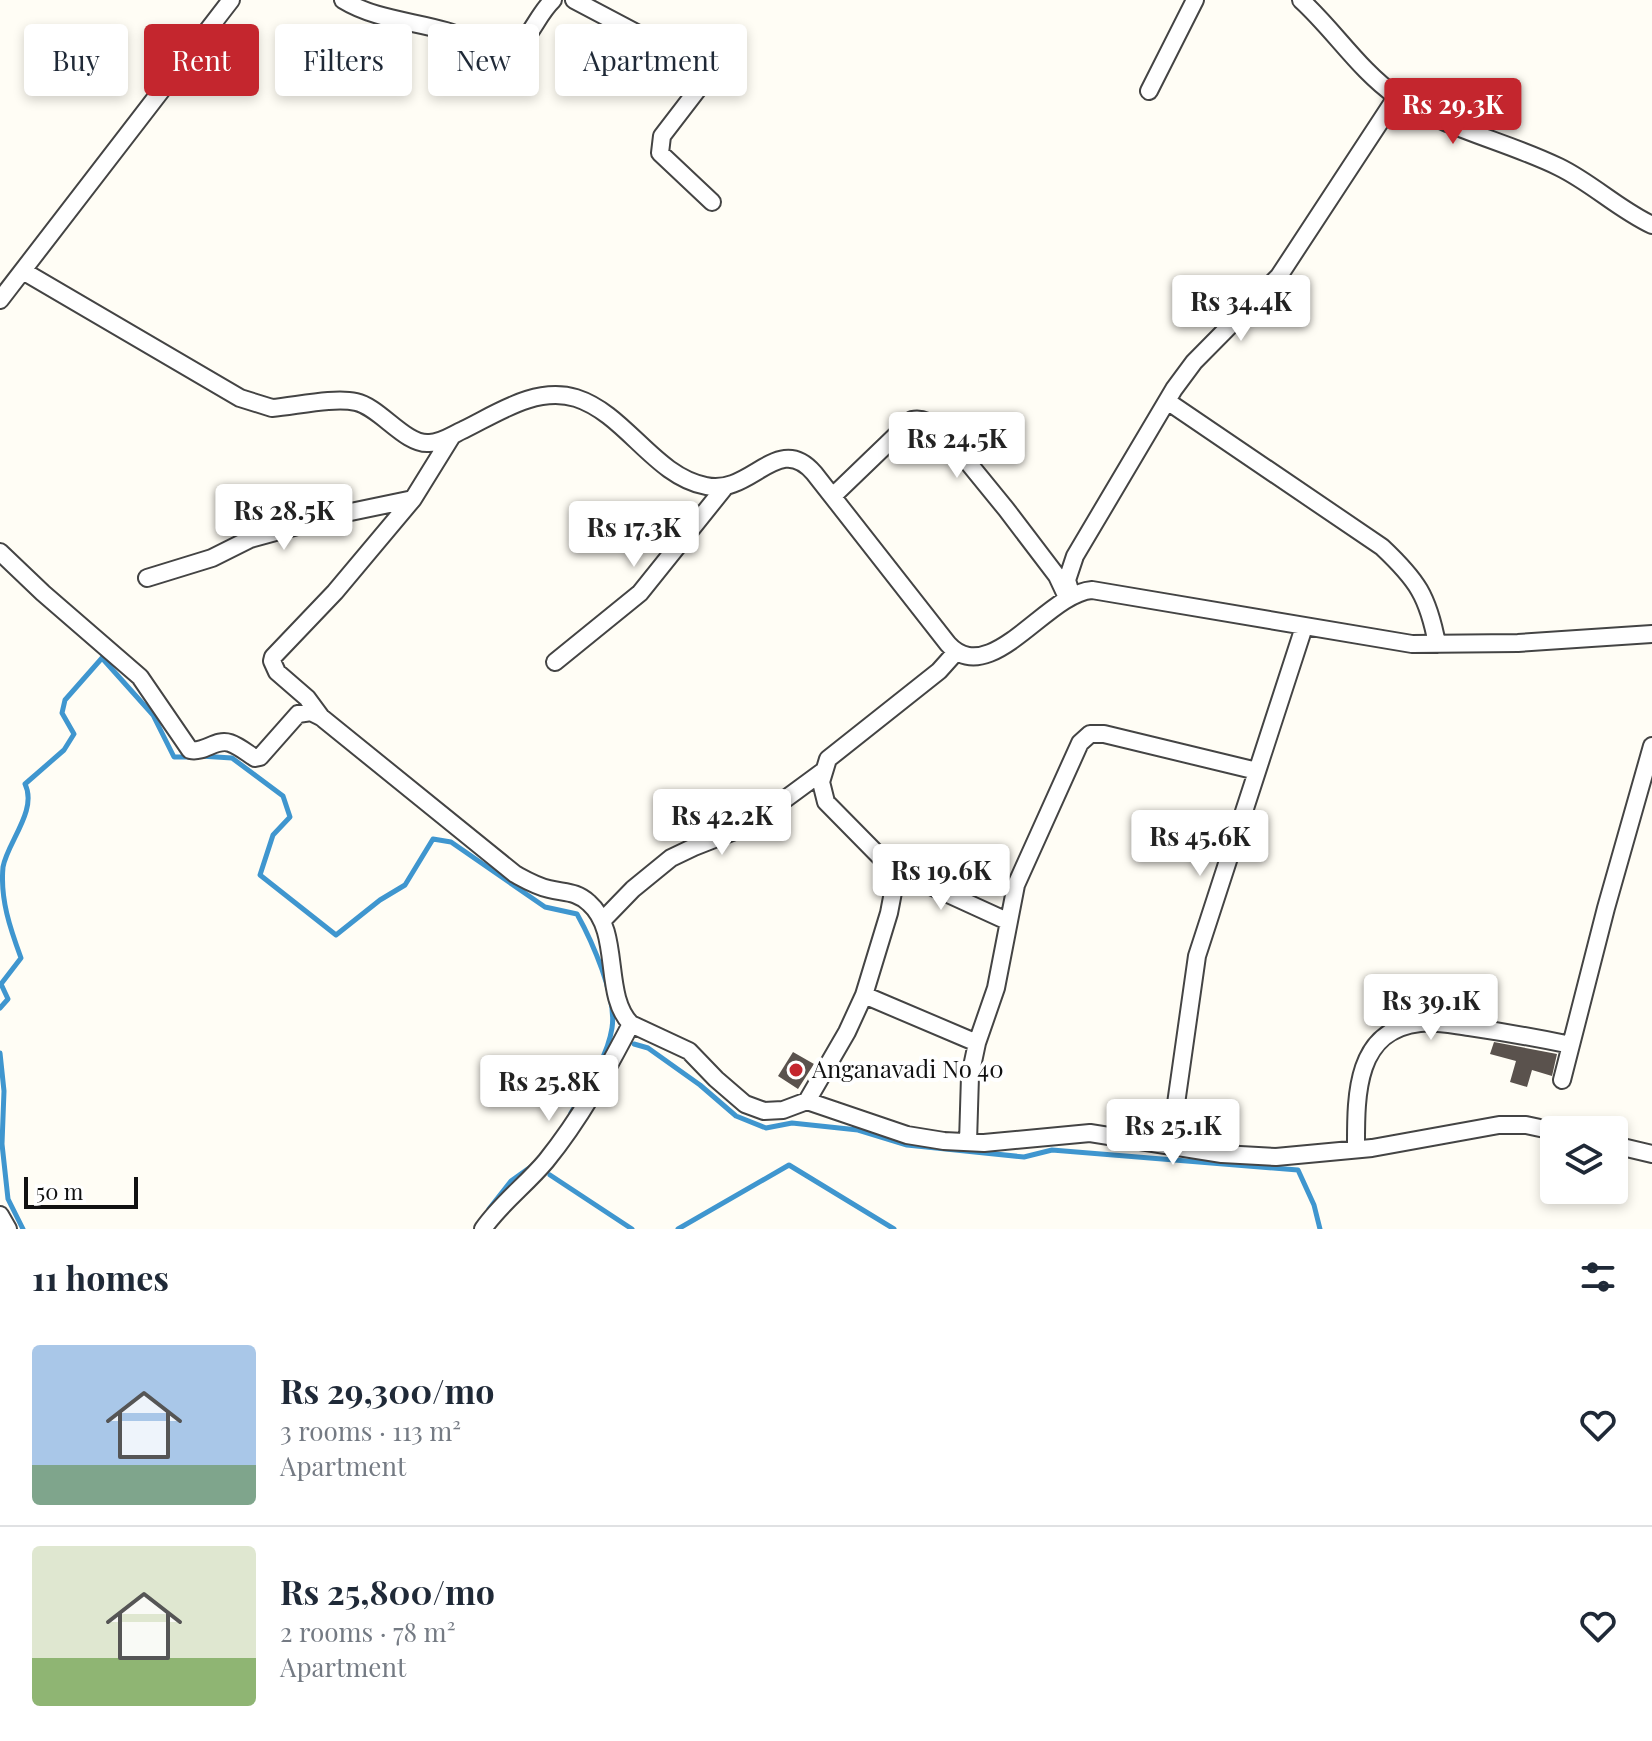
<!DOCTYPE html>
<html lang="en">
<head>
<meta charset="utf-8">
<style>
  body { margin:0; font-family:"Playfair Display",serif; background:#f6f6f7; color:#1f2937; height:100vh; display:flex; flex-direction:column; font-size:30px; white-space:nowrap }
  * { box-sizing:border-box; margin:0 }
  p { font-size:26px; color:#747a83 }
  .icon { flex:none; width:44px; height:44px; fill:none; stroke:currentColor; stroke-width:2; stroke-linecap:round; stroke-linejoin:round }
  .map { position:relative; height:1229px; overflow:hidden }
  .details { display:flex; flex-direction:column; background:#fff; flex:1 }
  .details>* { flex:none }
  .hud { position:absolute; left:24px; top:24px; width:800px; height:72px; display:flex; gap:16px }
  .fabs { position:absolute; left:1540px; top:1116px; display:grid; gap:16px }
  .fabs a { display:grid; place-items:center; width:88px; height:88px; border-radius:8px; background:#fff; box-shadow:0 4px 12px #0003; font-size:40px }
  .scale { position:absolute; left:24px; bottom:20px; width:114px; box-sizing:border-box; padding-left:8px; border:4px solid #111; border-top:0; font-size:22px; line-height:28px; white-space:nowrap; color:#111; -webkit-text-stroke:6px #fff; paint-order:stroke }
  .price { position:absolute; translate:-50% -68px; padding:0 18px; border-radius:8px; background:#fff; color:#222; font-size:26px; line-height:52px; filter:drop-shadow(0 2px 4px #0008) }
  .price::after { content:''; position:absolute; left:50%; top:48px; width:24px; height:18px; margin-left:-12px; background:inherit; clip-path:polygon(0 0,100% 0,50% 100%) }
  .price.active { background:#c4262e; color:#fff }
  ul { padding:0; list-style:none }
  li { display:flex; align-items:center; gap:24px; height:200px; padding:0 32px }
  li+li { border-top:2px solid #e0e1e3 }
  li span { display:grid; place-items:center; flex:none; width:224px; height:160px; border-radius:8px; color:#555 }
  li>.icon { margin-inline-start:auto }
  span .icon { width:96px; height:96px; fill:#fffc; stroke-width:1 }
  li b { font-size:34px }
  h2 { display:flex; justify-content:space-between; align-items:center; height:96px; padding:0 32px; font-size:34px }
  .pill { padding:0 28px; border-radius:8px; background:#fff; box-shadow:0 4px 12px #0003; font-size:28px; line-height:72px }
  .pill.active { background:#c4262e; color:#fff }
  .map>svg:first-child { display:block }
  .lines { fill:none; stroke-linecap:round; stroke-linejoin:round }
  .stream { stroke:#3f96cf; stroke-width:5 }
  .building { fill:#5a524d }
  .street-casing { stroke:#444; stroke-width:20 }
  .street { stroke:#fff; stroke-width:16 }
  .poi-dot { fill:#c4262e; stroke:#fff; stroke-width:3 }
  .labels { text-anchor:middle; stroke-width:8; stroke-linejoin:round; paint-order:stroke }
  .poi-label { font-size:24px; fill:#111; stroke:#fff; text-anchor:start }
</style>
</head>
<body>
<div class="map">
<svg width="1652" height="1229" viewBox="0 0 1652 1229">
  <rect width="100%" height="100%" fill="#fffdf5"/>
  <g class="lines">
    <path class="stream" d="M200 756 232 758 283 796 290 817 273 835 260 875 336 935 380 900 405 885 433 839 451 842 545 907 577 914C592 941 617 997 612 1028 607 1059 587 1086 571 1113
      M0 1008 8 999 1 984 21 958C10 928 0 899 3 867 7 843 38 810 25 784L64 750 74 734 62 713 65 700 102 658 153 715 174 757H190
      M634 1044 648 1048 700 1085 736 1116 766 1128 792 1123 858 1130 907 1145 1024 1157 1052 1150 1298 1170 1314 1205 1320 1229
      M0 1053 4 1091 2 1144 8 1199 23 1229
      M550 1175 632 1229
      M489 1209 511 1181 532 1166
      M678 1229 789 1165 894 1229"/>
  </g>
  <path class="building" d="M1494 1042 1557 1054 1552 1076 1532 1070 1527 1087 1510 1082 1516 1061 1490 1054Z
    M793 1052 814 1064 798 1089 778 1076Z"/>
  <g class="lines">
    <g class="street-casing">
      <path id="street" d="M343 0C374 19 412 21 446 31 468 37 487 52 511 52 530 40 537 15 553 0
        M574 0 701 67 705 73V80L662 136 660 153 712 202
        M1301 0C1334 30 1359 70 1396 96 1445 129 1506 141 1559 167 1592 183 1618 209 1652 225
        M1149 91 1195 0
        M23 271 240 398 272 408C296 406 334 397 356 402 380 407 405 445 429 443 441 443 452 435 463 430 498 413 536 386 576 398 626 414 654 476 706 486 751 496 778 431 814 473L948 644C990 690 1047 593 1092 590L1412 644 1518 643 1652 634
        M0 300 231 0
        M1167 401 1382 547C1417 580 1428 596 1437 644
        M833 496 912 420C925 417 934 426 944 433L1006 509 1057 576 1065 593
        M0 552 43 593 140 677 190 750C205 753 216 738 230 743 239 746 247 753 255 758L260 757 298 714 311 712 321 717 515 874C526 880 536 886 549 889 565 893 576 891 589 903 622 932 602 995 631 1024L689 1051 716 1079 745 1104 764 1111 783 1110 807 1101 907 1135 944 1141 984 1143 1090 1133 1222 1154 1276 1157 1372 1148 1499 1125H1526L1554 1131
        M147 578 212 558 250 539 341 514 413 499
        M1071 594 1067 580 1075 556 1174 389 1194 362 1279 276 1397 96
        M555 662 640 593 725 487
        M321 717 307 698 277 672 272 661 273 657 335 592 413 499 452 436
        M891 868 1007 921
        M602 921 633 889 671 858 694 847 750 825 822 772
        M864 995 977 1043
        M1562 1080 1606 908 1652 746
        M807 1101 847 1032 864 995 889 913 894 887 891 868 826 802 821 782 828 759 939 671 956 652
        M968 1142 970 1076 977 1043 996 988 1016 885 1080 743 1090 734H1104L1257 771
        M1614 1145 1652 1154
        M1170 1146 1197 956 1304 627
        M1356 1149C1356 1098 1354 1030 1420 1023 1436 1021 1453 1025 1469 1027 1503 1032 1537 1038 1571 1045
        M0 1215 8 1229
        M483 1229C501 1203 526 1185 546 1161 580 1119 606 1072 631 1024"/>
    </g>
    <use href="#street" class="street"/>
  </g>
  <circle class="poi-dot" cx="796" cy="1070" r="8"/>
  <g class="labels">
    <g class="poi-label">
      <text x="812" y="1078">Anganavadi No 40</text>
    </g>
  </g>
</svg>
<div class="fabs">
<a><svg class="icon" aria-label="layers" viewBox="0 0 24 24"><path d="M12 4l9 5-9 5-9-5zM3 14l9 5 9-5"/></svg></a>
</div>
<div class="scale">50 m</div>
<b class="price active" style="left:1453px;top:146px">Rs 29.3K</b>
<b class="price" style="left:1241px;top:343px">Rs 34.4K</b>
<b class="price" style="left:957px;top:480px">Rs 24.5K</b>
<b class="price" style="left:284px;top:552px">Rs 28.5K</b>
<b class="price" style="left:634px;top:569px">Rs 17.3K</b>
<b class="price" style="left:722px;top:857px">Rs 42.2K</b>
<b class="price" style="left:1200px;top:878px">Rs 45.6K</b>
<b class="price" style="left:941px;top:912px">Rs 19.6K</b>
<b class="price" style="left:1431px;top:1042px">Rs 39.1K</b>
<b class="price" style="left:549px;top:1123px">Rs 25.8K</b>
<b class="price" style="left:1173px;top:1167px">Rs 25.1K</b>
<div class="hud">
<a class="pill">Buy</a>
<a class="pill active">Rent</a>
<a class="pill">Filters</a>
<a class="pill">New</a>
<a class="pill">Apartment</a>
</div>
</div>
<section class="details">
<h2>11 homes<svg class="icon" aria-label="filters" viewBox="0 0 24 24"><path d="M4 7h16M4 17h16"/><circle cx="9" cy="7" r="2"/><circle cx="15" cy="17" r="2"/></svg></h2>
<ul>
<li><span style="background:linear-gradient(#a9c7e8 75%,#7fa58c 0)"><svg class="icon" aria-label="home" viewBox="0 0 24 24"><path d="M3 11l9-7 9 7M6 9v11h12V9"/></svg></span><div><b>Rs 29,300/mo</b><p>3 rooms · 113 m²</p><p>Apartment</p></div><svg class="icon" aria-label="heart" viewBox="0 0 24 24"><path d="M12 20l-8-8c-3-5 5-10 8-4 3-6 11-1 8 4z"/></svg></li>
<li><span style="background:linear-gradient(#dfe7d0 70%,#8fb573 0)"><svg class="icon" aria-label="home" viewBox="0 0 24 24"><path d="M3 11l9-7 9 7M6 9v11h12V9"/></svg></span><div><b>Rs 25,800/mo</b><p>2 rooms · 78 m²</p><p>Apartment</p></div><svg class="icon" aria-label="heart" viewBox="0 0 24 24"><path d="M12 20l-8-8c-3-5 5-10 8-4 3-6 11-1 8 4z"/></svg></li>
</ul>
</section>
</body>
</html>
